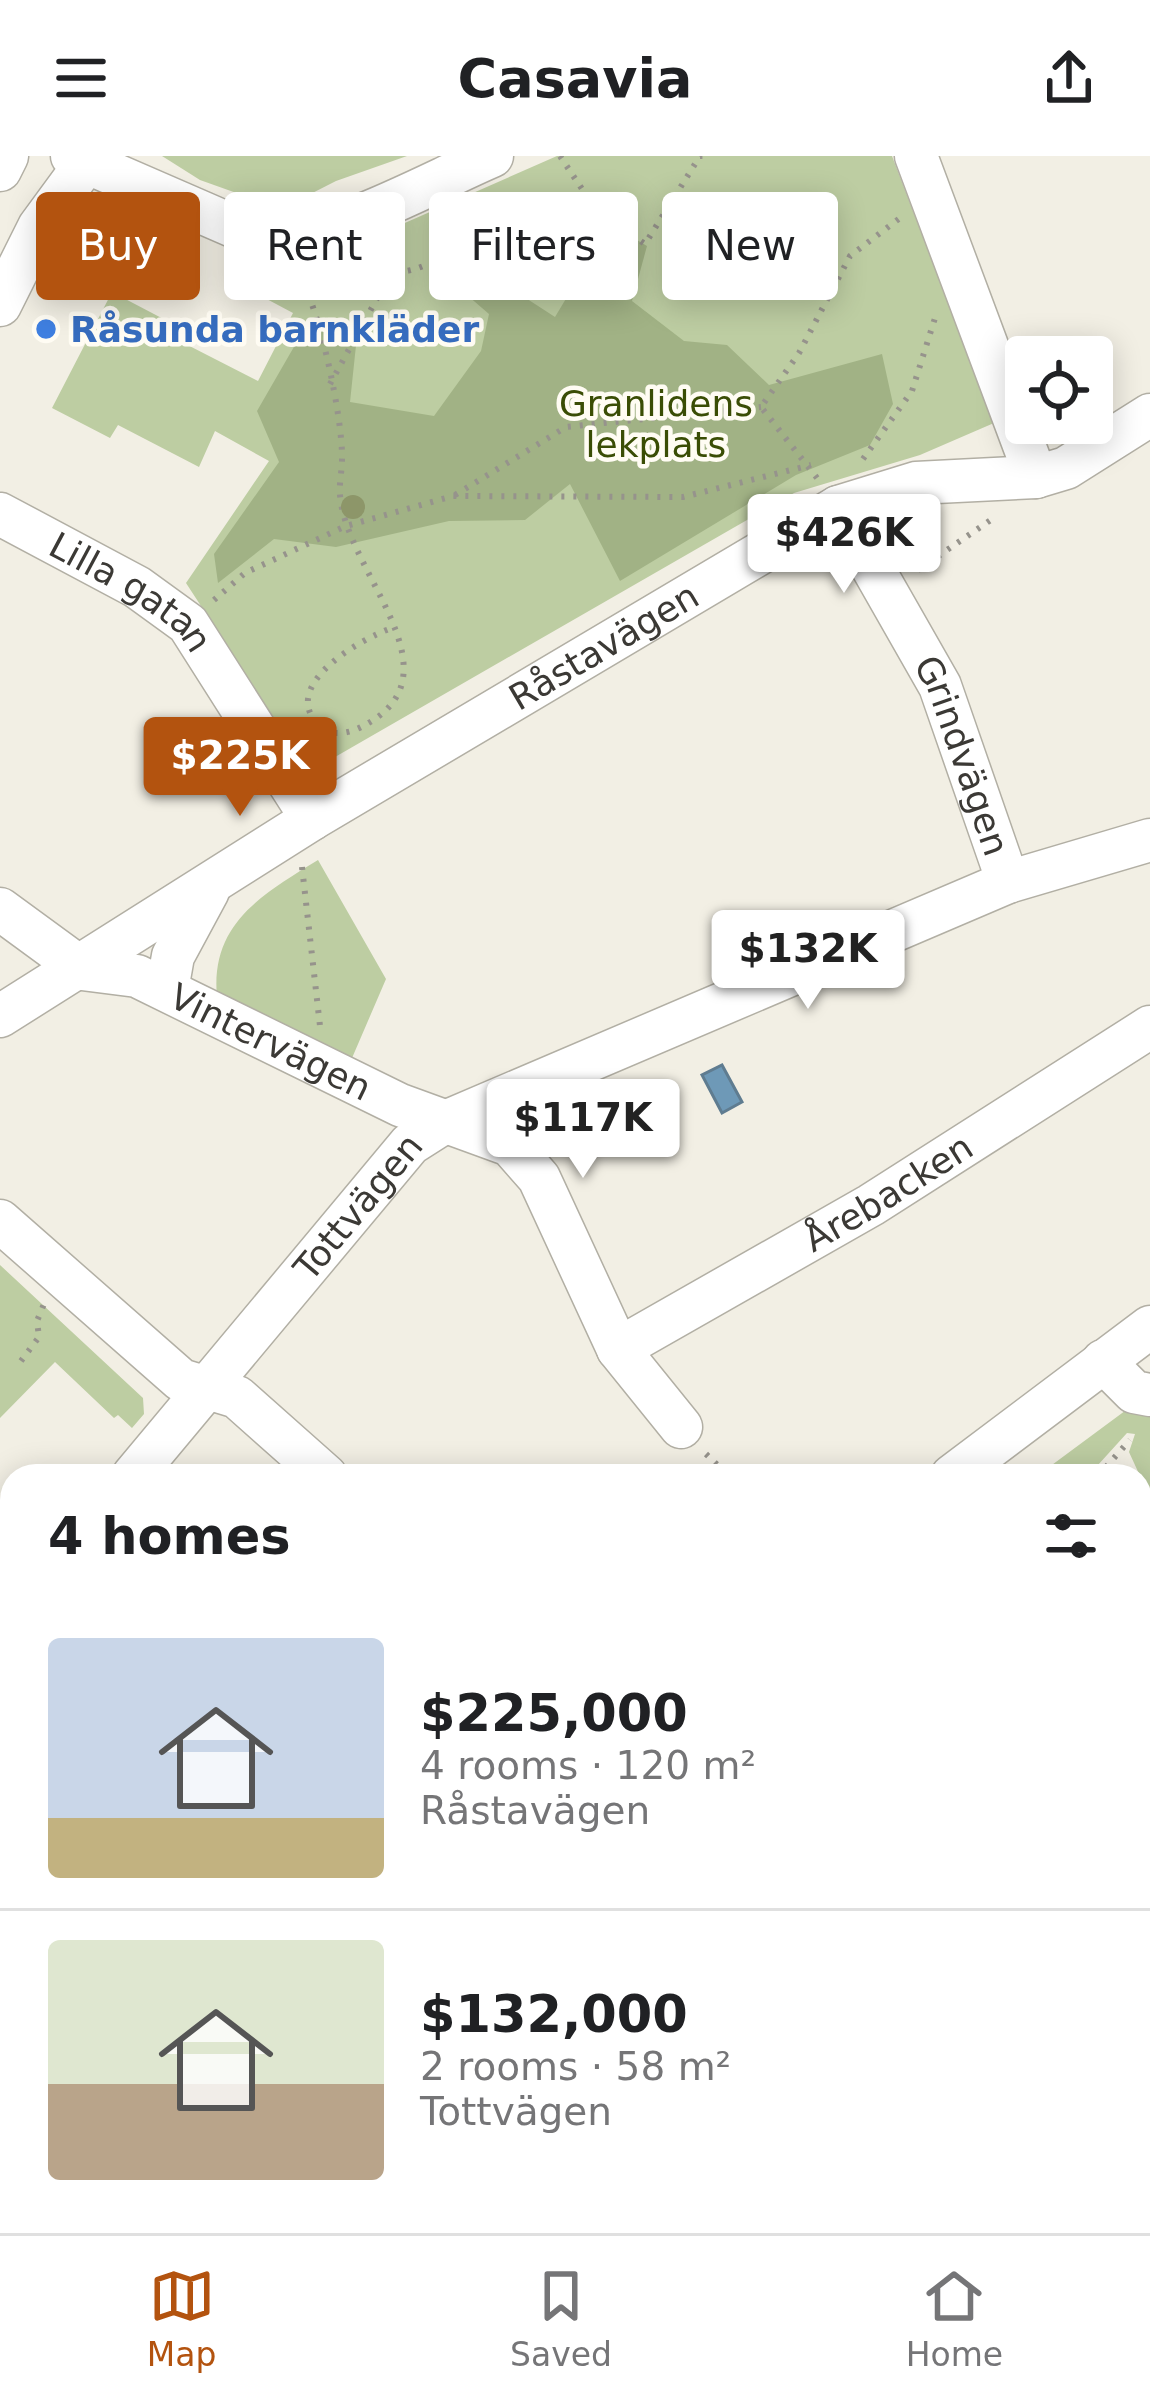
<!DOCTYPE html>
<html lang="en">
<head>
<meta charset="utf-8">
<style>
  body { margin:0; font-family:"DejaVu Sans",sans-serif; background:#f2f2f2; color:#202124; height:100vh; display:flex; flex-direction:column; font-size:45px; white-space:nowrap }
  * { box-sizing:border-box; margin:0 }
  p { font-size:39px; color:#757577 }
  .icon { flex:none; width:66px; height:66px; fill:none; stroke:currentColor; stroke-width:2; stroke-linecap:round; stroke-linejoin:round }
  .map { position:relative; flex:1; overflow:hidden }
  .panel { position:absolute; left:0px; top:1308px; width:1152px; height:771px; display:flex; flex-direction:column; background:#fff; border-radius:36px 36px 0 0; box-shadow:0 6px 30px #0003 }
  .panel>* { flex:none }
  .banner { position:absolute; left:36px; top:36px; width:1080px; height:108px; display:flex; gap:24px }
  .buttons { position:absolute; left:1005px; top:180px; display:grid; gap:24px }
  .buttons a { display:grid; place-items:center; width:108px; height:108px; border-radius:12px; background:#fff; box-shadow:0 6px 30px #0003; font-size:60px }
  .price { position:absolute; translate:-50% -102px; padding:0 27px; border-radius:12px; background:#fff; color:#222; font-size:39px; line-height:78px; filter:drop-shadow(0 3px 6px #0008) }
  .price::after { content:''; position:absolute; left:50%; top:72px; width:36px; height:27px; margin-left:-18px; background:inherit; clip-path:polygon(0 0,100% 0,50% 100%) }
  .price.on { background:#b3530f; color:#fff }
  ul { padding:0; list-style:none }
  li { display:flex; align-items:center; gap:36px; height:300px; padding:0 48px }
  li+li { border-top:3px solid #e0e0e0 }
  li span { display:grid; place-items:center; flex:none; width:336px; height:240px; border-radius:12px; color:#555 }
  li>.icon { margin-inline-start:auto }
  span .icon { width:144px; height:144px; fill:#fffc; stroke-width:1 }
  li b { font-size:51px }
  h2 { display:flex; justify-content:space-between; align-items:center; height:144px; padding:0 48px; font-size:51px }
  .chip { padding:0 42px; border-radius:12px; background:#fff; box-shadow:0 6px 30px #0003; font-size:42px; line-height:108px }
  .chip.on { background:#b3530f; color:#fff }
  header { display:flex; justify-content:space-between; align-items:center; height:156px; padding:0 48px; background:#fff; font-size:54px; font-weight:700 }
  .tab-bar { display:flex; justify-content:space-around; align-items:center; height:168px; border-top:3px solid #e0e0e0; background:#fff; font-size:33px; color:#757577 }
  .tab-bar a { display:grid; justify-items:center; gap:6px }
  .tab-bar .on { color:#b3530f }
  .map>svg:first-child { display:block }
  .green { fill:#bdcda2 }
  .forest { fill:#a1b285 }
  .water { fill:#6e99b7; stroke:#5f7c90; stroke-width:3 }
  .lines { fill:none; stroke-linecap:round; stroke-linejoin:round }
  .minor-casing { stroke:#b2afa4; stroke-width:45 }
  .path { stroke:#96938c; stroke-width:6; stroke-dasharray:3 9; stroke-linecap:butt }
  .minor { stroke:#fff; stroke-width:42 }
  .tree { fill:#8d9669 }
  .shop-dot { fill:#3f7fe0; stroke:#fffcf3; stroke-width:4.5 }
  .labels { text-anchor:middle; stroke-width:9; stroke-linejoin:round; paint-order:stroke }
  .shop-label { font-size:36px; font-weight:bold; fill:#366cbe; stroke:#fffcf3; text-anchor:start }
  .park-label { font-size:36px; fill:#3a4d05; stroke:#fffcf3 }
  .street-label { font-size:36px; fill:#3b3935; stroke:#fffcf3 }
</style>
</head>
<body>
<header><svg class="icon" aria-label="menu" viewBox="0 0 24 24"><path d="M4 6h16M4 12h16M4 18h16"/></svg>Casavia<svg class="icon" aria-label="share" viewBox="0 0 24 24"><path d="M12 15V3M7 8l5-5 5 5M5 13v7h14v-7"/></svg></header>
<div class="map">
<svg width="1150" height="2077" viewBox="0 0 1150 2077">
  <rect width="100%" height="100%" fill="#f2efe4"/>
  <path class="green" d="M162 0H407L336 25 281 53 200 24Z
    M557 0H892L994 267 920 299 794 337 309 616 186 427 269 305 215 275 199 311 118 269 110 282 52 252 112 136 173 168 168 179 258 225 293 157 246 132 251 119 382 77Z
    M318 704 386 823 346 916 217 841C210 767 263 738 318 704Z
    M0 1109 143 1242 144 1258 132 1272 118 1259 114 1262 55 1206 0 1262Z
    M1137 1246 1150 1249V1367L1140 1371V1320L1129 1296 1135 1278 1127 1277 1088 1320H1037Z
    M1150 1386V1546L1140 1548V1390Z
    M1150 1558V1655L1140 1646V1560Z
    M12 1645V1874L0 1887V1653Z"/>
  <path class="forest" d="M622 75 647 90 632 145 684 185 727 189 769 229 882 198 893 248 870 289 796 319 620 425 570 328 525 364 449 365 336 391 274 383 218 427 214 398 279 306 257 255 310 163 357 180 350 246 434 260 481 195 489 158 453 127 461 82 484 115 555 161 597 91Z
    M783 2067H966L951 2077H766Z"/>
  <path class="water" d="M722 909 742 946 722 957 702 919Z"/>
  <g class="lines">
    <g class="minor-casing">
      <g id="minor">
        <path d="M72 0 263 83C332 83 427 28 492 0"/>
        <path d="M916 0 1036 321"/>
        <path d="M0 14 7 0"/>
        <path d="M0 149 39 71 91 0"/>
        <path id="s1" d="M838 351 940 530 1008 726"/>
        <path id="s2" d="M0 358 137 431 188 468 312 663"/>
        <path id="s3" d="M0 753 82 813 137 820 400 949 510 989 539 1022 618 1193 681 1271"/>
        <path d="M167 834 173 800 208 735"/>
        <path id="s4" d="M0 860 312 663 838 351 916 327 1036 321 1066 312 1150 259"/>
        <path d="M0 1065 181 1224 237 1241 326 1320"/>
        <path id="s5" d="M618 1193 871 1049 1150 871"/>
        <path d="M1103 1205 1134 1236 1150 1239"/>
        <path id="s6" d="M133 1320 410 988 443 967 1008 726 1150 684"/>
        <path d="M952 1320 1150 1171"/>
        <path d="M0 1455 12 1448"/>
        <path d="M1140 1682 1150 1691"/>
        <path d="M1140 1746 1150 1735"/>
        <path d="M1140 2044 1150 2051"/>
        <path d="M1058 2067 1070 2077"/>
        <path d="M35 2077 44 2067"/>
        <path d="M449 2077 460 2067"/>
        <path d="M977 2077 989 2067"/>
      </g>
    </g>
    <path class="path" d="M560 0 598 57 645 88 700 0H707
      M482 44 502 60
      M384 116C425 121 467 87 491 55
      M298 117C319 149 343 263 342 303 342 315 339 327 340 339 346 417 464 518 363 570 351 577 332 581 321 571 275 531 362 482 392 472
      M330 228 386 126 379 90
      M863 303 912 235 935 162
      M817 322 761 251 799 197 850 100 900 62
      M455 339 566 271 761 251
      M918 414 995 361
      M214 444 245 417 346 370 453 340 683 341 811 309
      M320 612 334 576
      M302 711 320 870
      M21 1205 39 1181 37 1165 44 1148
      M706 1298 729 1320
      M1098 1320 1130 1284
      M1140 1382 1150 1379
      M0 1387 12 1403
      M1140 1553 1150 1551
      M809 2077 810 2067
      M934 2077 938 2067"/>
    <use href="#minor" class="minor"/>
  </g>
  <circle class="tree" cx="353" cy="351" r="12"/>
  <circle class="shop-dot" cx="46" cy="173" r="12"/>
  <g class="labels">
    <g class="shop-label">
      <text x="70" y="186">Råsunda barnkläder</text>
    </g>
    <g class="park-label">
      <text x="656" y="260">Granlidens<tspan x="656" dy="41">lekplats</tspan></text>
    </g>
    <g class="street-label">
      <text dy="13" stroke="none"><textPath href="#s2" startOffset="153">Lilla gatan</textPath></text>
      <text dy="13" stroke="none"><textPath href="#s4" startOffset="708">Råstavägen</textPath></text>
      <text dy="13" stroke="none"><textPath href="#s1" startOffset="279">Grindvägen</textPath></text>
      <text dy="13" stroke="none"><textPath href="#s3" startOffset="306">Vintervägen</textPath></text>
      <text dy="13" stroke="none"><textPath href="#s5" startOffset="312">Årebacken</textPath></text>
      <text dy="13" stroke="none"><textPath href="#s6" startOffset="351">Tottvägen</textPath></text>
    </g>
  </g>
</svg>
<div class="buttons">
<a><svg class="icon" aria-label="locate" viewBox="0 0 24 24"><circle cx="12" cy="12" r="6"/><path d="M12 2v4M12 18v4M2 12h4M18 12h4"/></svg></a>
</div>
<b class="price" style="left:844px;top:440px">$426K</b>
<b class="price on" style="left:240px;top:663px">$225K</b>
<b class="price" style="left:808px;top:856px">$132K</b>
<b class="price" style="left:583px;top:1025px">$117K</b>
<div class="banner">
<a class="chip on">Buy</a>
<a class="chip">Rent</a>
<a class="chip">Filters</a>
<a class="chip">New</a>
</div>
<section class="panel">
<h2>4 homes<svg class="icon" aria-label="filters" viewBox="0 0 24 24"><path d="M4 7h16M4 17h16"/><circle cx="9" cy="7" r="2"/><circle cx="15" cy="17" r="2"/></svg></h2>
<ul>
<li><span style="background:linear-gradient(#c9d6e8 75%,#c2b280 0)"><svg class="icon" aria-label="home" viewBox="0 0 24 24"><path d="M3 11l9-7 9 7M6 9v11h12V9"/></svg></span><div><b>$225,000</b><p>4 rooms · 120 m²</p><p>Råstavägen</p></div></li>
<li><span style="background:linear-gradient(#dfe7d0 60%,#b9a48a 0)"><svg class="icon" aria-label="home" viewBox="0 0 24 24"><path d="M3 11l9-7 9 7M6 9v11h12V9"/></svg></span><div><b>$132,000</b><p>2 rooms · 58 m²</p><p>Tottvägen</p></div></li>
</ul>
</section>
</div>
<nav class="tab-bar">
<a class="on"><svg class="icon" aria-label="map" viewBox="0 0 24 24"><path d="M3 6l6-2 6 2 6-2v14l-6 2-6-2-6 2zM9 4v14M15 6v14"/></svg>Map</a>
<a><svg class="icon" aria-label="saved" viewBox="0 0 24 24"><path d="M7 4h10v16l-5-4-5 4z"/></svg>Saved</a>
<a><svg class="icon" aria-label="home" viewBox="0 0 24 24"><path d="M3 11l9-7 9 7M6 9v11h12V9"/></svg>Home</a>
</nav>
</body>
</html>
